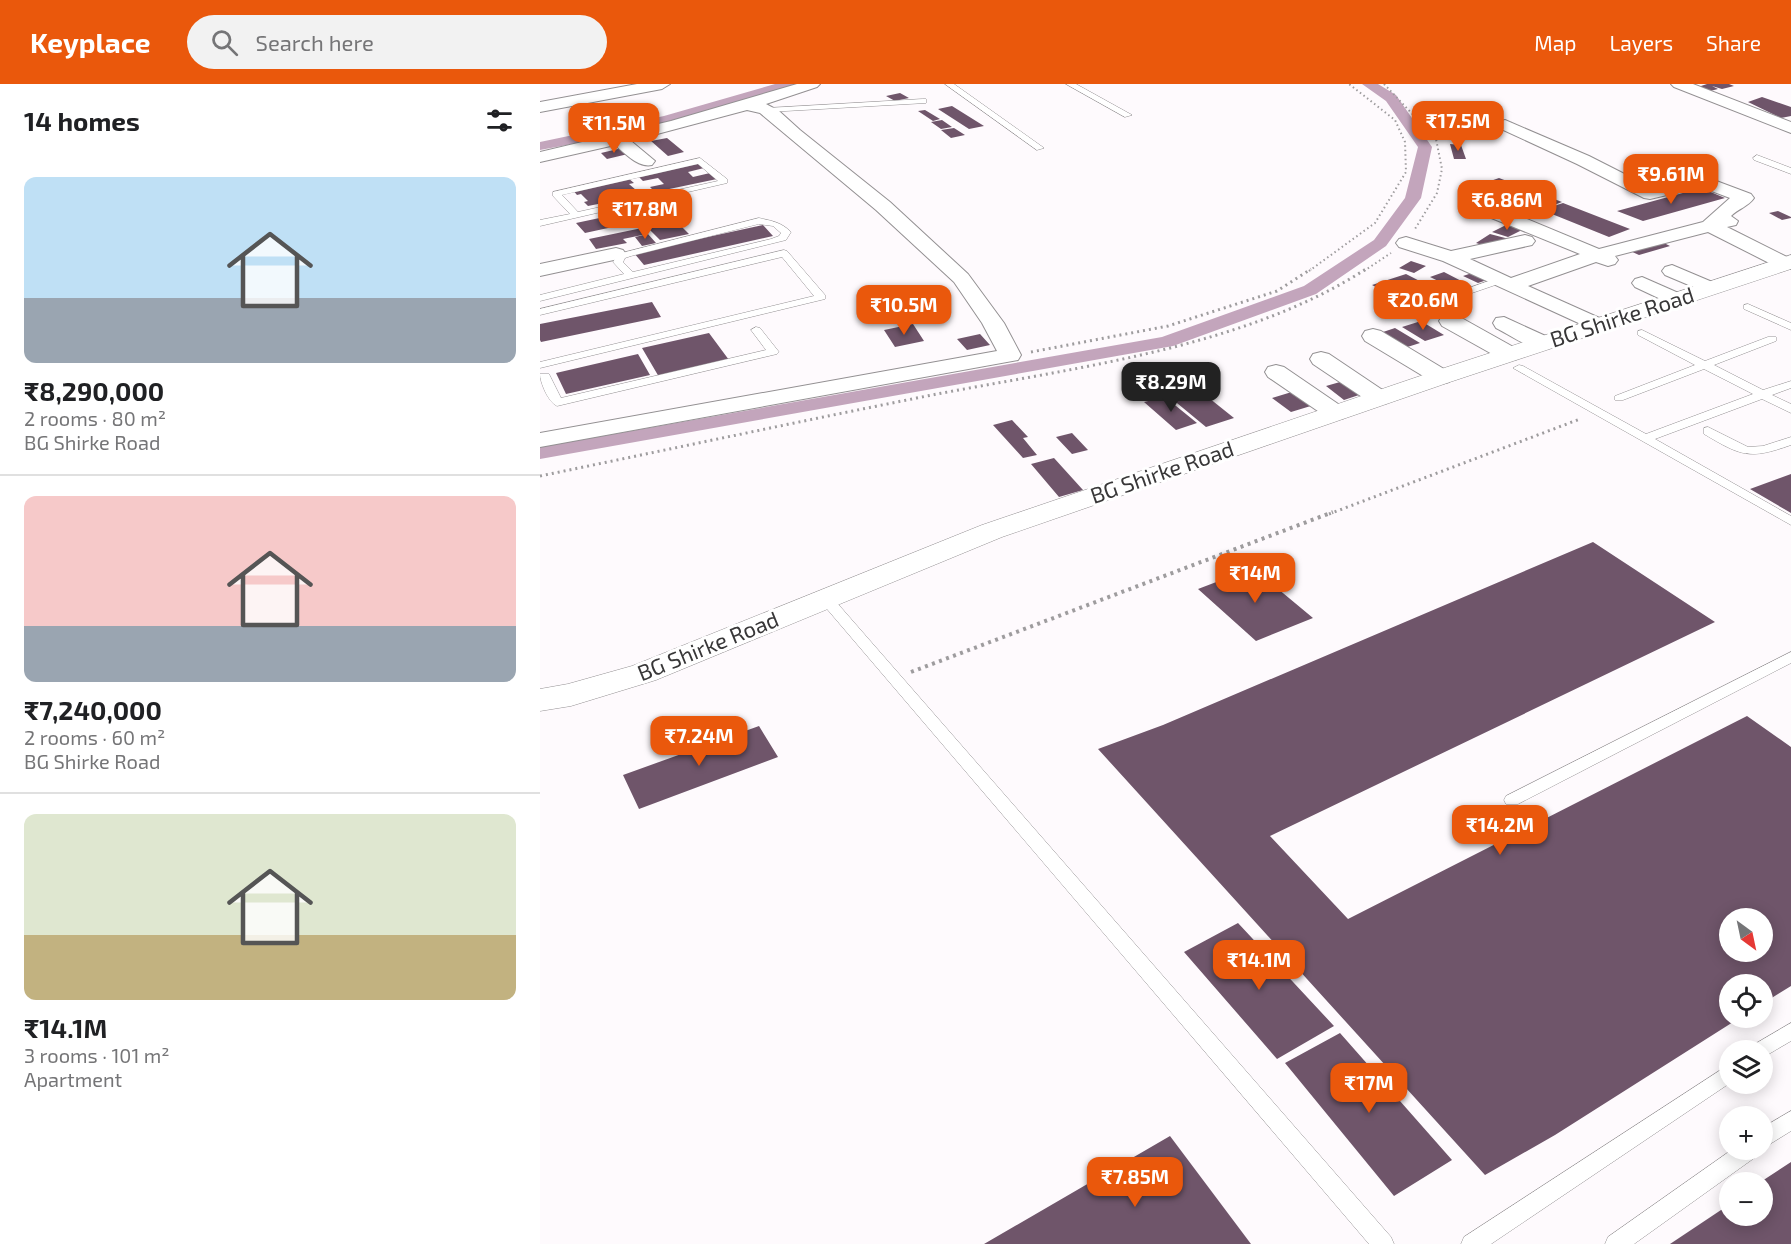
<!DOCTYPE html>
<html lang="en">
<head>
<meta charset="utf-8">
<style>
  body { margin:0; font-family:"Exo 2",sans-serif; background:#f2f2f2; color:#202124; height:100vh; display:flex; flex-direction:column; font-size:22px; white-space:nowrap }
  * { box-sizing:border-box; margin:0 }
  p { font-size:20px; color:#757577 }
  .icon { flex:none; width:33px; height:33px; fill:none; stroke:currentColor; stroke-width:2; stroke-linecap:round; stroke-linejoin:round }
  .map { position:relative; flex:1; overflow:hidden }
  .details { display:flex; flex-direction:column; background:#fff; width:540px }
  .details>* { flex:none }
  .needle { width:39px; rotate:147deg }
  .tools { position:absolute; left:1179px; top:824px; display:grid; gap:12px }
  .tools a { display:grid; place-items:center; width:54px; height:54px; border-radius:50%; background:#fff; box-shadow:0 3px 15px #0003; font-size:30px }
  .price { position:absolute; translate:-50% -51px; padding:0 14px; border-radius:12px; background:#ea580c; color:#fff; font-size:20px; line-height:39px; filter:drop-shadow(0 2px 3px #0008) }
  .price::after { content:''; position:absolute; left:50%; top:36px; width:18px; height:14px; margin-left:-9px; background:inherit; clip-path:polygon(0 0,100% 0,50% 100%) }
  .price.current { background:#222; color:#fff }
  ul { padding:0; list-style:none }
  li { display:grid; align-content:center; gap:12px; height:318px; padding:0 24px }
  li+li { border-top:2px solid #e0e0e0 }
  li span { display:grid; place-items:center; height:186px; border-radius:12px; color:#555 }
  li>.icon { margin-inline-start:auto }
  span .icon { width:108px; height:108px; fill:#fffc; stroke-width:1 }
  li b { font-size:26px }
  h2 { display:flex; justify-content:space-between; align-items:center; height:72px; padding:0 24px; font-size:26px }
  header { display:flex; align-items:center; gap:36px; box-sizing:border-box; height:84px; padding:0 30px; background:#ea580c; color:#fff }
  header strong { font-size:28px }
  nav { display:flex; gap:33px; margin-inline-start:auto; font-size:21px }
  .search { width:420px; height:54px; background:#f2f2f2; display:flex; align-items:center; gap:15px; box-sizing:border-box; padding:0 21px; border-radius:33px; color:#757577; font-size:22px }
  main { display:flex; flex:1; min-height:0 }
  .map>svg:first-child { display:block }
  .lines { fill:none; stroke-linecap:round; stroke-linejoin:round }
  .canal { fill:#c3a5bc; fill-rule:evenodd }
  .building { fill:#6f556a; fill-rule:evenodd }
  .lane-casing { stroke:#939092; stroke-width:1 }
  .street-casing { stroke:#939092; stroke-width:2 }
  .secondary-casing { stroke:#939092; stroke-width:1 }
  .path-far2 { stroke:#9e9c9e; stroke-width:2; stroke-dasharray:1.5 3; stroke-linecap:butt }
  .path-far1 { stroke:#9e9c9e; stroke-width:3; stroke-dasharray:2 4; stroke-linecap:butt }
  .path { stroke:#9e9c9e; stroke-width:4; stroke-dasharray:3 4.5; stroke-linecap:butt }
  .lane { fill:#fff; fill-rule:evenodd }
  .street { fill:#fff; fill-rule:evenodd }
  .secondary { fill:#fff; fill-rule:evenodd }
  .labels { text-anchor:middle; stroke-width:6; stroke-linejoin:round; paint-order:stroke }
  .street-label { font-size:22px; fill:#383738; stroke:#fff }
</style>
</head>
<body>
<header>
<strong>Keyplace</strong>
<div class="search"><svg class="icon" aria-label="search" viewBox="0 0 24 24"><circle cx="10" cy="10" r="6"/><path d="M15 15l6 6"/></svg>Search here</div>
<nav><a>Map</a><a>Layers</a><a>Share</a></nav>
</header>
<main>
<section class="details">
<h2>14 homes<svg class="icon" aria-label="filters" viewBox="0 0 24 24"><path d="M4 7h16M4 17h16"/><circle cx="9" cy="7" r="2"/><circle cx="15" cy="17" r="2"/></svg></h2>
<ul>
<li><span style="background:linear-gradient(#bfe0f5 65%,#9aa5b1 0)"><svg class="icon" aria-label="home" viewBox="0 0 24 24"><path d="M3 11l9-7 9 7M6 9v11h12V9"/></svg></span><div><b>₹8,290,000</b><p>2 rooms · 80 m²</p><p>BG Shirke Road</p></div></li>
<li><span style="background:linear-gradient(#f6c9c9 70%,#9aa5b1 0)"><svg class="icon" aria-label="home" viewBox="0 0 24 24"><path d="M3 11l9-7 9 7M6 9v11h12V9"/></svg></span><div><b>₹7,240,000</b><p>2 rooms · 60 m²</p><p>BG Shirke Road</p></div></li>
<li><span style="background:linear-gradient(#dfe7d0 65%,#c2b280 0)"><svg class="icon" aria-label="home" viewBox="0 0 24 24"><path d="M3 11l9-7 9 7M6 9v11h12V9"/></svg></span><div><b>₹14.1M</b><p>3 rooms · 101 m²</p><p>Apartment</p></div></li>
</ul>
</section>
<div class="map">
<svg width="1251" height="1160" viewBox="0 0 1251 1160">
  <rect width="100%" height="100%" fill="#fefafd"/>
  <g class="lines">
    <path class="canal" d="M235 0H255L253 3C170 31 86 50 0 66V58L124 32Z
      M822 0H838L856 11 892 63 881 114 846 162 776 210 633 262 0 375V363L622 253 764 202 834 156 865 114 878 63 846 17Z"/>
  </g>
  <path class="building" d="M1167 0H1189L1194 2 1182 5 1172 2 1178 5 1166 8 1155 4Z
    M360 9 369 14 355 17 346 12Z
    M1222 13 1251 23V32L1241 34 1208 18Z
    M412 22 444 42 429 45 398 25Z
    M385 26 400 35 393 37 378 27Z
    M402 36 412 43 401 45 391 38Z
    M414 44 425 51 411 54 401 46Z
    M127 54 144 68 128 72 111 57Z
    M910 60 921 61 926 75H914Z
    M82 64 88 70 67 75 61 69Z
    M158 78 164 84 148 88 153 93 170 89 177 95 115 108 110 103 124 100 118 94 103 97 97 91Z
    M88 94 94 99 89 100 96 106 100 105 105 110 85 114 79 108 67 111 73 117 48 122 44 118 48 117 41 110 37 111 32 105Z
    M959 94 1022 118 1001 126 939 101Z
    M1161 104 1185 114 1103 137 1077 127Z
    M1023 119 1090 145 1069 153 1002 126Z
    M1238 127 1251 133V134L1242 136 1229 129Z
    M83 129 91 139 45 149 36 139Z
    M135 136 149 150 120 156 106 142Z
    M223 141 233 152 104 181 94 169Z
    M966 141 982 146 968 153 952 148Z
    M102 144 107 150 83 155 87 159 56 165 49 155Z
    M108 150 116 159 102 162 95 153Z
    M950 150 969 155 952 164 936 159Z
    M1120 157 1130 162 1099 171 1088 166Z
    M871 177 886 182 874 189 859 184Z
    M904 188 931 202 917 206 890 193Z
    M932 189 947 196 938 199 923 192Z
    M866 190 903 209 870 221 832 201Z
    M112 218 121 233 1 258 0 256V240Z
    M881 237 904 251 885 257 862 243Z
    M373 240 384 257 355 263 344 246Z
    M855 244 880 259 861 265 837 250Z
    M169 249 189 276 119 293 102 264Z
    M440 250 450 261 427 266 417 255Z
    M98 270 110 291 26 310 16 289Z
    M807 296 825 309 804 316 786 302Z
    M654 302 694 334 666 343 626 310Z
    M755 307 774 321 751 328 732 314Z
    M625 313 657 339 636 346 604 318Z
    M472 336 488 353 483 354 497 371 483 374 453 341Z
    M532 349 548 366 532 370 516 353Z
    M514 374 543 406 519 413 491 380Z
    M1251 390V429L1210 405Z
    M1053 458 1175 538 730 752 808 835 1207 632 1251 663V902L1222 920V900H1190V933H1201L1015 1051 945 1091 558 665 623 641ZM1190 834H1222V867H1190Z
    M713 484 773 534 716 557 658 505Z
    M219 642 238 673 99 725 83 691Z
    M698 839 794 942 737 975 644 868Z
    M800 949 912 1076 854 1112 745 979Z
    M630 1052 711 1160H444Z
    M1251 1078V1160H1130L1190 1120V1131H1222V1097Z"/>
  <g class="lines">
    <g class="lane-casing">
      <path id="lane" d="M405 0H414L504 64 497 66Z
        M526 0H536L592 31 585 33Z
        M383 15H386V19L228 28 224 26 228 24Z
        M1217 71 1251 84V90L1214 76 1213 74Z
        M160 74 187 95V99L0 142V136L30 130 13 112V108ZM158 80 178 97 38 128 22 111Z
        M219 134C232 137 241 138 251 148L246 156 0 217V211L84 190 73 178 78 170ZM219 140 233 142 241 149 239 152 231 155 93 188 83 178 85 174 91 172Z
        M244 166 247 167 285 211V215L0 284V278L274 212 242 173 0 231V225Z
        M960 193 965 196 964 198 862 233H854L853 231Z
        M1208 220 1251 239V246L1204 225V221Z
        M216 243 220 244 239 268 237 270 17 322C8 318 0 298 0 290H9L21 314 226 266 211 246Z
        M1102 246 1165 277 1228 253H1236V257L1174 281 1223 306 1251 297V304L1232 311 1251 320V329L1222 315 1115 355 1251 432V441L973 284 979 281 983 282 1106 350 1213 310 1164 285 1083 316H1075V312L1155 281 1098 251V247Z
        M1168 343 1208 363 1223 362 1251 353V361C1209 376 1201 372 1164 350V344Z
        M286 511 291 512 851 1153 854 1160H829L281 518 279 515 281 512Z
        M1251 568V579L978 720H966L964 716 966 712Z
        M1251 939V957L1222 974V966H1212L1215 960Z
        M1190 980V999L951 1160H921L924 1153Z
        M1251 1027V1047L1222 1065H1221L1222 1044Z
        M1193 1065H1221L1217 1072 1094 1160H1065L1068 1153Z"/>
    </g>
    <g class="street-casing">
      <path id="street" d="M97 0H130L122 5 0 28V18Z
        M257 0H280L277 3 226 20 239 27 260 46 350 118 428 190 464 239 481 271 478 276 0 363V349L457 267 442 239 414 198 336 126 220 29 207 26 91 57 115 77 112 81C98 84 86 70 75 61L0 78V68L131 37Z
        M1131 0H1153L1251 38V49L1134 3Z
        M965 36 1049 72 1112 104 1163 92 1211 110 1214 114C1209 122 1198 125 1191 132L1198 137 1196 141 1187 143 1251 175V185L1239 184 1168 148 1075 172 1078 176 1075 180 1068 182 1056 178 988 202 1064 236 1067 241 1064 246 1056 247 903 177 859 163 856 159 859 155 866 153 911 167 985 151 992 153 995 157 992 161 930 175 971 194 1040 170 944 131 942 127 944 123H958L1059 165 1163 138 1190 114 1161 103 1110 115 1104 114 1037 80 959 44 957 41 959 38Z
        M76 164 83 166 86 170 83 174 0 192V180Z
        M1132 181 1177 200 1180 204 1177 208 1170 210 1125 191 1122 187 1125 183Z
        M1102 193 1143 211 1146 215 1143 219 1136 221 1129 219 1095 203 1092 199 1095 195Z
        M910 231 918 232 977 265 980 270 977 275 969 277 961 275 902 242 899 237 902 232Z
        M964 233 1010 254 1013 259 1010 264C992 268 972 252 956 244L953 239 956 234Z
        M833 245 841 247 909 288 912 293 909 298 901 300 893 298 825 257 822 252 825 247Z
        M781 268 789 270 847 309 851 314 847 319 839 321 831 319 773 280 770 275 773 270Z
        M736 281 744 283 804 324 808 329 804 334 796 336 788 334 728 293 725 288 728 283Z"/>
    </g>
    <g class="secondary-casing">
      <path id="secondary" d="M1251 171V185L910 298 462 453 116 596 31 622 0 627V605L28 600 92 582 442 441 892 288Z"/>
    </g>
    <path class="path-far2" d="M844 0 896 55 902 85 897 109 875 145
      M769 187 835 139 866 88 865 58 855 36 809 0
      M824 187 851 169"/>
    <path class="path-far1" d="M491 268 628 242 737 207 771 185
      M0 392C131 365 261 337 392 311 532 284 704 264 826 185
      M789 430 1040 335"/>
    <path class="path" d="M371 588 793 428"/>
    <use href="#lane" class="lane"/>
    <use href="#street" class="street"/>
    <use href="#secondary" class="secondary"/>
  </g>
  <g class="labels">
    <g class="street-label">
      <text transform="translate(1082 233) rotate(-18)" y="8">BG Shirke Road</text>
      <text transform="translate(622 388) rotate(-19)" y="8">BG Shirke Road</text>
      <text transform="translate(168 562) rotate(-22)" y="8">BG Shirke Road</text>
    </g>
  </g>
</svg>
<div class="tools">
<a><svg class="needle" viewBox="-14 -14 28 28"><path d="M0-13l5 13h-10z" fill="#e53935"/><path d="M0 13l5-13h-10z" fill="#757577"/></svg></a>
<a><svg class="icon" aria-label="locate" viewBox="0 0 24 24"><circle cx="12" cy="12" r="6"/><path d="M12 2v4M12 18v4M2 12h4M18 12h4"/></svg></a>
<a><svg class="icon" aria-label="layers" viewBox="0 0 24 24"><path d="M12 4l9 5-9 5-9-5zM3 14l9 5 9-5"/></svg></a>
<a>+</a>
<a>−</a>
</div>
<b class="price" style="left:918px;top:68px">₹17.5M</b>
<b class="price" style="left:74px;top:70px">₹11.5M</b>
<b class="price" style="left:1131px;top:121px">₹9.61M</b>
<b class="price" style="left:967px;top:147px">₹6.86M</b>
<b class="price" style="left:105px;top:156px">₹17.8M</b>
<b class="price" style="left:883px;top:247px">₹20.6M</b>
<b class="price" style="left:364px;top:252px">₹10.5M</b>
<b class="price current" style="left:631px;top:329px">₹8.29M</b>
<b class="price" style="left:715px;top:520px">₹14M</b>
<b class="price" style="left:159px;top:683px">₹7.24M</b>
<b class="price" style="left:960px;top:772px">₹14.2M</b>
<b class="price" style="left:719px;top:907px">₹14.1M</b>
<b class="price" style="left:829px;top:1030px">₹17M</b>
<b class="price" style="left:595px;top:1124px">₹7.85M</b>
</div>
</main>
</body>
</html>
